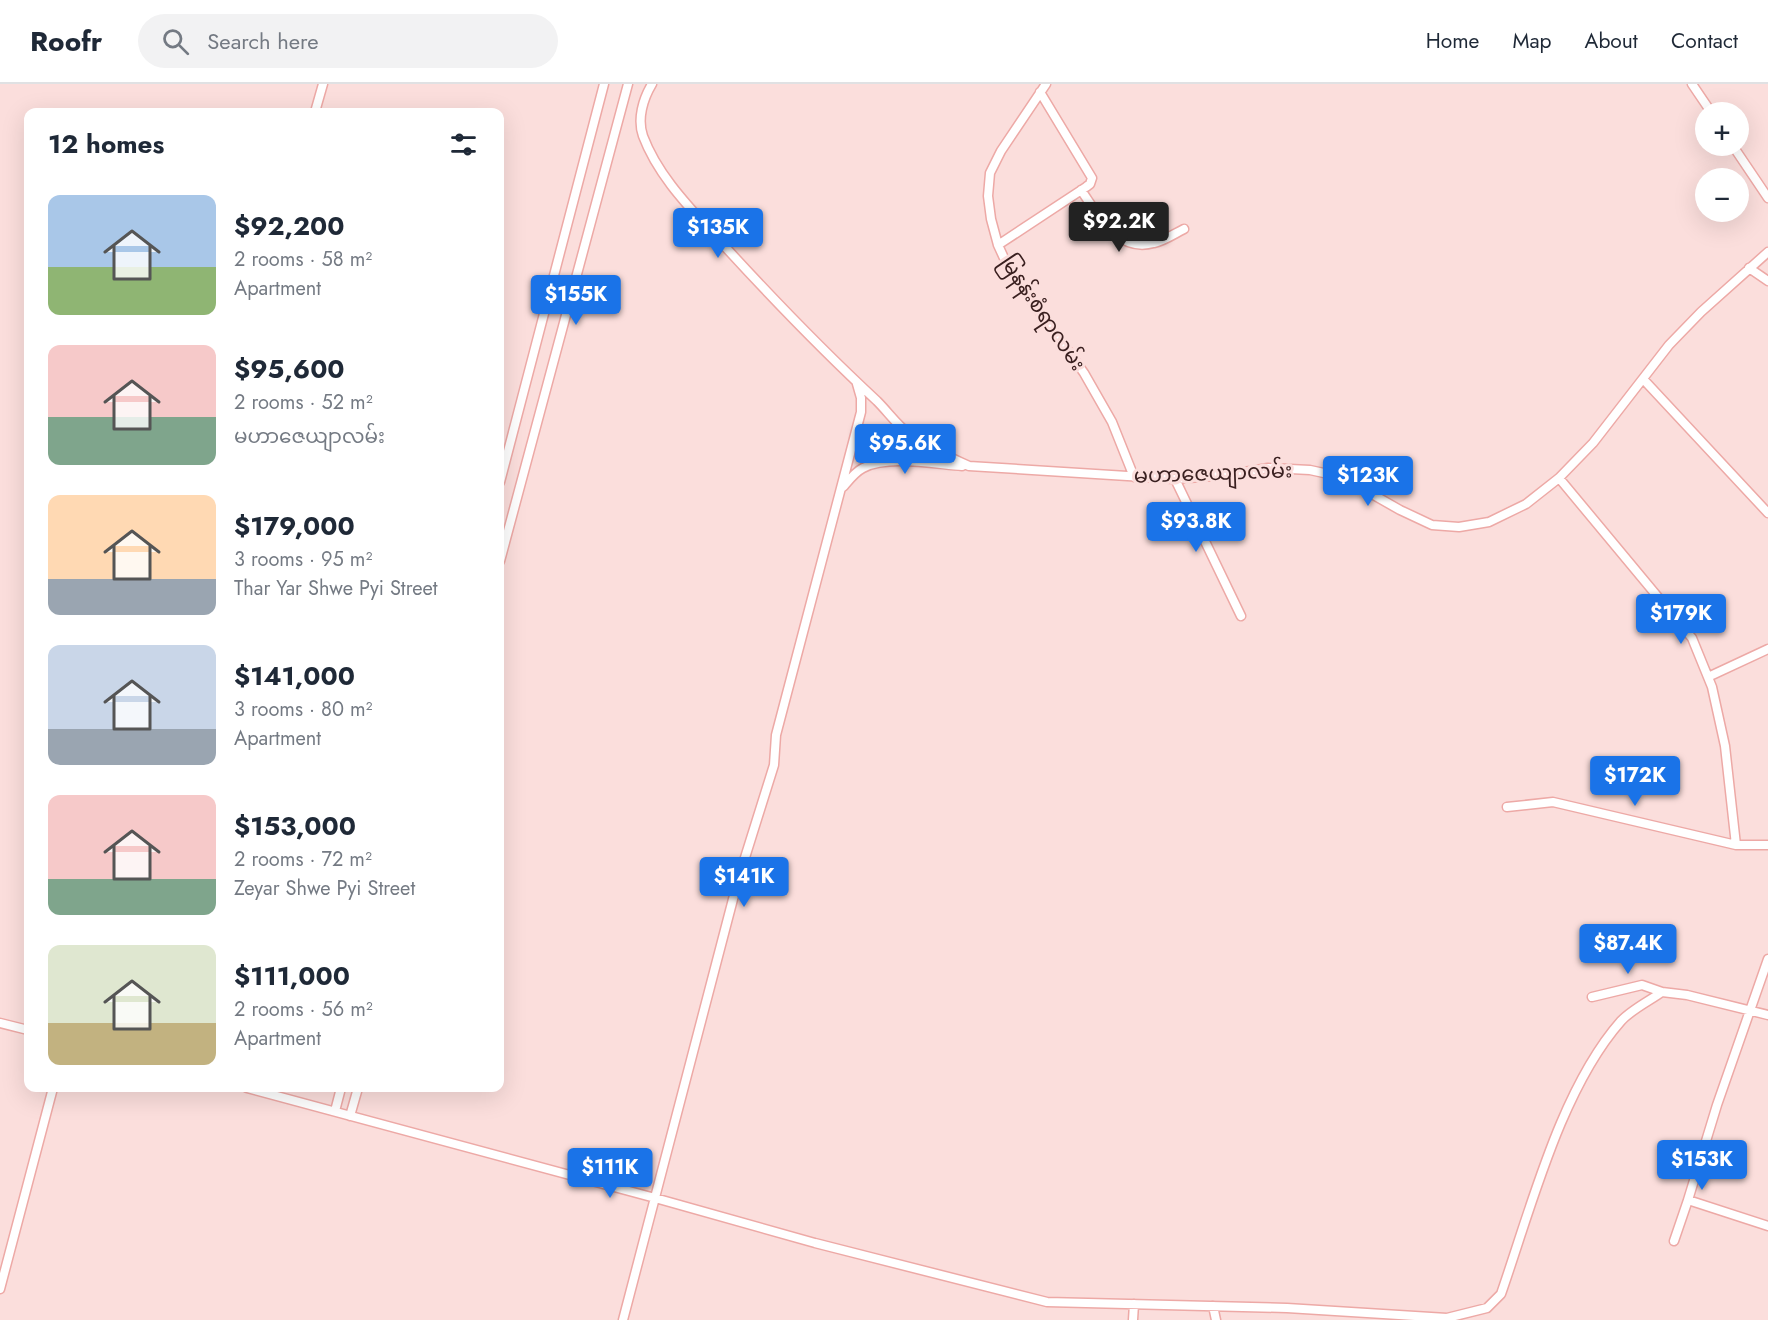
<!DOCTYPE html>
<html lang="en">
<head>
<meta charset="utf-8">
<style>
  body { margin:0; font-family:Jost,"Noto Sans Myanmar",sans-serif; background:#f2f2f3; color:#1f2937; height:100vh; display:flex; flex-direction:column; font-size:22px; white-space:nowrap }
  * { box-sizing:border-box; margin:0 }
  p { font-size:20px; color:#747a83 }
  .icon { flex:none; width:33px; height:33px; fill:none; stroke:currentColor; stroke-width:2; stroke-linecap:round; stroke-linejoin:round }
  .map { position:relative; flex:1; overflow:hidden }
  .details { position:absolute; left:24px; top:24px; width:480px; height:984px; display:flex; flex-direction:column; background:#fff; border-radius:12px; box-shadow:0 6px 24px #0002 }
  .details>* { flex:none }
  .controls { position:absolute; left:1695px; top:18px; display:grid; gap:12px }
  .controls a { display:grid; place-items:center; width:54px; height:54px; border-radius:50%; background:#fff; box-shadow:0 6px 24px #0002; font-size:30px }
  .price { position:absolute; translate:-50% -51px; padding:0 14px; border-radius:6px; background:#1a73e8; color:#fff; font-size:20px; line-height:39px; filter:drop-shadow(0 2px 3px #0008) }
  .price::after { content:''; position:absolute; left:50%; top:36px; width:18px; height:14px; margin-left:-9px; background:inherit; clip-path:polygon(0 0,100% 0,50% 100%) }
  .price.on { background:#222; color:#fff }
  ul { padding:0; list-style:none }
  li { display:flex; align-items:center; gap:18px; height:150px; padding:0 24px }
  li span { display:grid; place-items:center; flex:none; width:168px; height:120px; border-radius:12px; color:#555 }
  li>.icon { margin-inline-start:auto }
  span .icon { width:72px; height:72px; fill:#fffc; stroke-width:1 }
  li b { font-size:26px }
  h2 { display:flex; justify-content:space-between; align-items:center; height:72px; padding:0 24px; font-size:26px }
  header { display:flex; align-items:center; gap:36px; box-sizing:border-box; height:84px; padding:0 30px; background:#fff; border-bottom:2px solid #e0e1e3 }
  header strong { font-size:28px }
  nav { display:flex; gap:33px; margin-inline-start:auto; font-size:21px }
  .search { width:420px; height:54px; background:#f2f2f3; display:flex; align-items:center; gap:15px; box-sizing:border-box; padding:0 21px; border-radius:33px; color:#747a83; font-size:22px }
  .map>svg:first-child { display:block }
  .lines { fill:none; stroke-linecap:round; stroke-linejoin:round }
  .street-casing { stroke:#eda9a6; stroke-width:11 }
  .street { stroke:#fff; stroke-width:8 }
  .labels { text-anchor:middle; stroke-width:6; stroke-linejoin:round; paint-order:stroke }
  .street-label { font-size:21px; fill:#3a2020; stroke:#fbdedc }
</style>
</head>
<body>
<header>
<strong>Roofr</strong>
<div class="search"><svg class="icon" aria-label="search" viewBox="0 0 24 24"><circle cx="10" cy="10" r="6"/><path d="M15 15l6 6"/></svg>Search here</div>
<nav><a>Home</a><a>Map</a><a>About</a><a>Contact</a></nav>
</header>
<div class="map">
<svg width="1768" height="1236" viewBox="0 0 1768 1236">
  <rect width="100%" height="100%" fill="#fbdedc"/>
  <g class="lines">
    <g class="street-casing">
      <path id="street" d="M652 0C643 15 637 35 643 52 658 92 690 124 718 155 769 211 822 266 877 317 888 328 897 341 909 350 928 363 949 373 969 382L1175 395 1227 391 1268 384 1310 386 1342 393 1400 426 1432 441 1459 443 1489 438 1526 420 1559 394 1593 359 1669 261 1701 228 1768 168
        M1046 0 1001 67 990 89 988 112 991 135 998 161 1009 185 1084 289 1112 338 1134 393
        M1692 0 1711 28
        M315 28 323 0
        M1733 62 1768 114
        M1081 106C1099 132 1117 169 1154 159 1164 157 1174 150 1184 145
        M998 161 1086 103 1090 100 1092 94 1040 8
        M1749 184 1768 197
        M1644 296 1768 429
        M1559 394 1692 554 1712 603 1725 662 1736 761
        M1175 395 1241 532
        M500 398 604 0
        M843 403C849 396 855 388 863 384 888 371 934 380 962 382
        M500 477 628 0
        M1708 593 1768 565
        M1507 723 1553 718 1736 761H1768
        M1592 913 1642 901 1662 908
        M0 939 28 946
        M247 1004 655 1114 815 1159 1047 1218 1287 1224 1447 1234 1487 1224 1501 1210C1531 1124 1561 1005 1621 937 1631 926 1649 917 1662 908L1687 911 1768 931
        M335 1027 341 1004
        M350 1032 358 1004
        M1688 1116 1717 1021 1768 875
        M1674 1157 1688 1116 1768 1142
        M0 1205 53 1004
        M1213 1222 1216 1236
        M623 1236 738 796 774 681 776 651 861 328V314L857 300
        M1133 1236 1134 1220"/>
    </g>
    <use href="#street" class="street"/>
  </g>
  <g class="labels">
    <g class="street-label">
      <text transform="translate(1043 229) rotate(56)" y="7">မြနန်းစံရာလမ်း</text>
      <text transform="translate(1213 389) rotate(-2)" y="7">မဟာဇေယျာလမ်း</text>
    </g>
  </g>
</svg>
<div class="controls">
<a>+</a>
<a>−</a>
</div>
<b class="price on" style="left:1119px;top:169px">$92.2K</b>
<b class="price" style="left:718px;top:175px">$135K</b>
<b class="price" style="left:576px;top:242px">$155K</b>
<b class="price" style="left:905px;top:391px">$95.6K</b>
<b class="price" style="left:1368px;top:423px">$123K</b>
<b class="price" style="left:1196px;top:469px">$93.8K</b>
<b class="price" style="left:1681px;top:561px">$179K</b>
<b class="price" style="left:1635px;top:723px">$172K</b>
<b class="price" style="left:744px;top:824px">$141K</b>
<b class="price" style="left:1628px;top:891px">$87.4K</b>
<b class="price" style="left:1702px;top:1107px">$153K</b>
<b class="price" style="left:610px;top:1115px">$111K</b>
<section class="details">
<h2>12 homes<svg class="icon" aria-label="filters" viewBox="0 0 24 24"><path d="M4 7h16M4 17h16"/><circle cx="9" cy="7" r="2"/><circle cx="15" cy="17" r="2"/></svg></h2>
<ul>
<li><span style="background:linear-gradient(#a9c7e8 60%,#8fb573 0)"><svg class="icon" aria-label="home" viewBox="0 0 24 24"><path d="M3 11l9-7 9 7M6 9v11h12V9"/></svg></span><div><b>$92,200</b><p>2 rooms · 58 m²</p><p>Apartment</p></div></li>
<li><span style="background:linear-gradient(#f6c9c9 60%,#7fa58c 0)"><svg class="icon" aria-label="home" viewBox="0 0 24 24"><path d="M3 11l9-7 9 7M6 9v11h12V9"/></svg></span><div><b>$95,600</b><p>2 rooms · 52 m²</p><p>မဟာဇေယျာလမ်း</p></div></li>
<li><span style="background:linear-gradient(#ffd9b3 70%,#9aa5b1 0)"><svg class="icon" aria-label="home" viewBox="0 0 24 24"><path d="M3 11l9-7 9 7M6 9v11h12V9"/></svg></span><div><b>$179,000</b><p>3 rooms · 95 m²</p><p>Thar Yar Shwe Pyi Street</p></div></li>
<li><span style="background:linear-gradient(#c9d6e8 70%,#9aa5b1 0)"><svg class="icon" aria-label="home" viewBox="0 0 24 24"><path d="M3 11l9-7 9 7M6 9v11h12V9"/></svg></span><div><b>$141,000</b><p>3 rooms · 80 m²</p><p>Apartment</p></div></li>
<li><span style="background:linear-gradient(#f6c9c9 70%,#7fa58c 0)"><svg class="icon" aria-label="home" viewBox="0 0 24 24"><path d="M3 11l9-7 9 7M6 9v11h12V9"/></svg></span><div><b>$153,000</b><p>2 rooms · 72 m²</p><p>Zeyar Shwe Pyi Street</p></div></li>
<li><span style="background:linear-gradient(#dfe7d0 65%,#c2b280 0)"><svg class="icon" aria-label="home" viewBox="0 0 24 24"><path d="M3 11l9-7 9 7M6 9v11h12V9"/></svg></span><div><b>$111,000</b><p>2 rooms · 56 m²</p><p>Apartment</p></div></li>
</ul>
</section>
</div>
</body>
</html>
